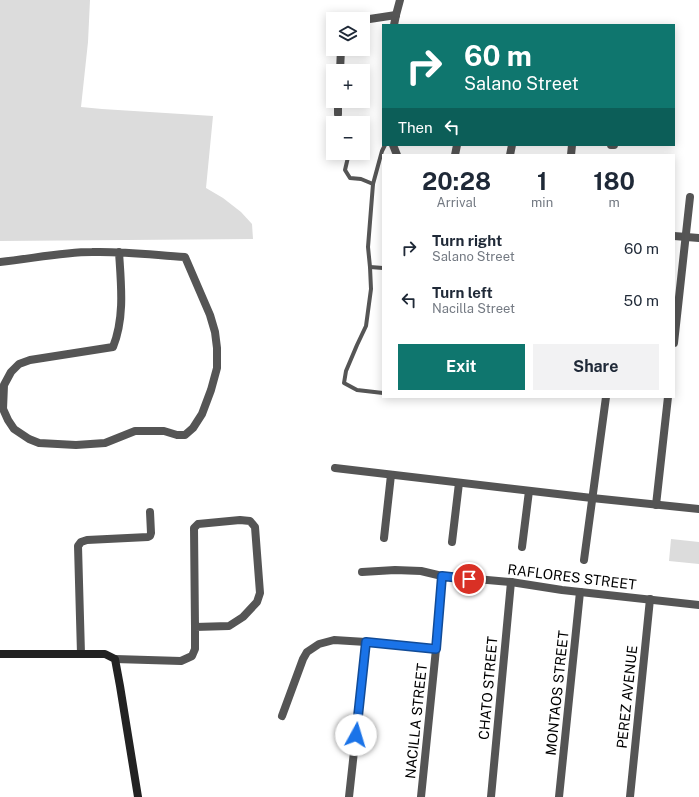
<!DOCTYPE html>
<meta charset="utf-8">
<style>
:root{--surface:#fff;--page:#f2f2f3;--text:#1f2937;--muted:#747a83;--accent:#0f766e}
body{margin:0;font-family:"Public Sans",sans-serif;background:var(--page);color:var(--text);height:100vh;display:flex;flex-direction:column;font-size:15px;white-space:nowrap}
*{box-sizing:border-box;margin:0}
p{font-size:13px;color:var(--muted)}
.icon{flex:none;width:22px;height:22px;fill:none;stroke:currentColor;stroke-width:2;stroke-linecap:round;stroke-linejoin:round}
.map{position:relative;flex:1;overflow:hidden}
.drawer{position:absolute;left:382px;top:154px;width:293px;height:244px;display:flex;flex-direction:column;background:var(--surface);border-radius:0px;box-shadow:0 2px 10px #0003}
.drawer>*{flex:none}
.top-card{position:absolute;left:382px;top:24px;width:293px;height:122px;border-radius:0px;box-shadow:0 2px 10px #0003;background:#0f766e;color:#fff;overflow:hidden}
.controls{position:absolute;left:326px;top:12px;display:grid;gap:8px}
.controls a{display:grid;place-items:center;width:44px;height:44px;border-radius:0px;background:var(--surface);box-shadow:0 2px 10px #0003;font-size:20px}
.pin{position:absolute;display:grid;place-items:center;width:34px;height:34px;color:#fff;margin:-17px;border:2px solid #fff;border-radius:50%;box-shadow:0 1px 4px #0007}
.me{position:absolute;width:44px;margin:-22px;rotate:6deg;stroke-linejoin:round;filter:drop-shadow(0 0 3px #0008)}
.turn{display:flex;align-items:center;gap:14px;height:84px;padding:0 16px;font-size:18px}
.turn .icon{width:52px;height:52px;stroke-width:2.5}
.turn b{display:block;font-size:28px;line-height:34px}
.then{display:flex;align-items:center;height:38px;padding:0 16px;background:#0003;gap:8px;font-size:15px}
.eta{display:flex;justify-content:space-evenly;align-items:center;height:68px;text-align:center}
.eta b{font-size:24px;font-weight:700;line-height:28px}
.cta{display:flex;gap:8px;margin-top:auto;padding:8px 16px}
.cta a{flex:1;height:46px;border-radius:0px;background:var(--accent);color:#fff;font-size:16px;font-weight:700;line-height:46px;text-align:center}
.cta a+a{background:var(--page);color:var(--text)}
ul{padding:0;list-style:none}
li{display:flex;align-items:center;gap:12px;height:52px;padding:0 16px}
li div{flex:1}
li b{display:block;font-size:15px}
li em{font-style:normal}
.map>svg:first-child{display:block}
.green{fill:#dcdcdc}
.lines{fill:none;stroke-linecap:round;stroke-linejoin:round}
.lane{stroke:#555;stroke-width:4}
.street{stroke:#555;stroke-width:8}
.secondary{stroke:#222;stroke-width:8}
.route-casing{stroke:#114b97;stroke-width:10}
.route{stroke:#1a73e8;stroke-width:7}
.labels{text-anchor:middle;stroke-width:3;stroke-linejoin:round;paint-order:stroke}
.street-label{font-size:14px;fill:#000;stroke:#fff}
</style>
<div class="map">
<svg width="699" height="797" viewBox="0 0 699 797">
<rect width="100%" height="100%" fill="#fff"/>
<g class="green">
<path d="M 0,0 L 90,0 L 88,42 L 81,107 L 102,109 L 213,116 L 206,188 L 223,198 L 241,212 L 252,224 L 253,239 L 0,241 Z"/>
<path d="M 671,539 L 699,542 L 699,564 L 669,561 Z"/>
</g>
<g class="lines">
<g class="lane">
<path d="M 349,153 L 345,170 L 350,178 L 361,179 L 373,184"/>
<path d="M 370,267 L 383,268"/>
<path d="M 383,393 L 357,390 L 344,383 L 346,371 L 357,345 L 366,326 L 371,289 L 370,267 L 368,247 L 373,184 L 382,151 L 385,145"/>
</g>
<g class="street">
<path d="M 363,20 L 396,15"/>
<path d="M 394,25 L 396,15 L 400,0"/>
<path d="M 340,71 L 341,49"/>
<path d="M 338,114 L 338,101"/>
<path d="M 393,145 L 397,155"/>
<path d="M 611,145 L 614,145"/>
<path d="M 455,155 L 457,145"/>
<path d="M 510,155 L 512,145"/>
<path d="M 571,155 L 572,145"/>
<path d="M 674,236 L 699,238"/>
<path d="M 0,262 C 31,259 61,252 92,252 C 123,251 154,255 185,257 L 210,315 L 215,332 L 217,348 L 217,368 L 211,390 L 202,414 L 193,428 L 185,435 L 177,435 L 164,431 L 135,431 L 105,443 L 76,445 L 39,443 L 29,439 L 14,429 L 8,420 L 3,409 L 4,385 L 11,372 L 19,364 L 30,360 L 113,347 C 125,317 121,284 119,252"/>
<path d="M 674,343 L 690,197"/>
<path d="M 335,468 L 592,498 L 699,509"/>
<path d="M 656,505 L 668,397"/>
<path d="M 384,538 L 391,475"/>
<path d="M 452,542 L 459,483"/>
<path d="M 522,547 L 529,491"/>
<path d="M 584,560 L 606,397"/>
<path d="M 362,572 L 395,570 L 421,571 L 442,576 L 511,582 L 562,590 L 699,605"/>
<path d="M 81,654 L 78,546 L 81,542 L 87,540 L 148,537 L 150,536 L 151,533 L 150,512"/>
<path d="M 115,659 L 181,661 L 192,656 L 195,649 L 195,627 L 194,528 L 198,524 L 240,520 L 250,521 L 255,527 L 260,593 L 257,602 L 243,617 L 229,626 L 195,627"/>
<path d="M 282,716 L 303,659 L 307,652 L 319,644 L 334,640 L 366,642 L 436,649"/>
<path d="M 349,797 L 366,642"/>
<path d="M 421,797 L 436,649 L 442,576"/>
<path d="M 491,797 L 511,582"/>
<path d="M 559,797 L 580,592"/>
<path d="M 630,797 L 650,599"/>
</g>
<path class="secondary" d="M 0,654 L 105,654 L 115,659 L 120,686 L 138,797"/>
</g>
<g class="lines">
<defs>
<path id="route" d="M 356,735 L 366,642 L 436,649 L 442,576 L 469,579"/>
</defs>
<use href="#route" class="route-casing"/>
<use href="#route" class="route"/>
</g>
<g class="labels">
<g class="street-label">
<text transform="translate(572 577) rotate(7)" y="5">RAFLORES STREET</text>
<text transform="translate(488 688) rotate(-85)" y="5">CHATO STREET</text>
<text transform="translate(557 693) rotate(-84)" y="5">MONTAOS STREET</text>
<text transform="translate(627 697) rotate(-84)" y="5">PEREZ AVENUE</text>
<text transform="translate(416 721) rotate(-84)" y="5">NACILLA STREET</text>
</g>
</g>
</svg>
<div class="controls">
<a><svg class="icon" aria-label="layers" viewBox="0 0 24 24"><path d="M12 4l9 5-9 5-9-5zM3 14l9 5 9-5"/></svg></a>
<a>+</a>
<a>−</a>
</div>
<div class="pin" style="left:469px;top:579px;background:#d93025"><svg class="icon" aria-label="arrive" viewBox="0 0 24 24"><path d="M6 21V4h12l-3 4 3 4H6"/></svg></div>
<svg class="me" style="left:356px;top:735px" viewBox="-20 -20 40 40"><circle r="19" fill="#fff"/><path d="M0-13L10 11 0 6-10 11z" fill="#1a73e8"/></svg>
<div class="top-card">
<div class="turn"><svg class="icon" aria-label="right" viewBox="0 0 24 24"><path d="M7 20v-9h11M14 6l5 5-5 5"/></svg><div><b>60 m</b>Salano Street</div></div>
<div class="then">Then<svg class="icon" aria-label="left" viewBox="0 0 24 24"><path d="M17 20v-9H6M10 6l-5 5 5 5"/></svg></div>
</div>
<section class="drawer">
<div class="eta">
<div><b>20:28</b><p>Arrival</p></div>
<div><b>1</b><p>min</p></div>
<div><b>180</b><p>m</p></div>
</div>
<ul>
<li><svg class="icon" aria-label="right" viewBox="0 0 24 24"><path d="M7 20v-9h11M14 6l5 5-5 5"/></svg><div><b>Turn right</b><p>Salano Street</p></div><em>60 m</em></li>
<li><svg class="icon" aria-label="left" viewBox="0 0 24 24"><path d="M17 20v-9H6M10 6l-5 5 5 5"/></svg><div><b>Turn left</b><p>Nacilla Street</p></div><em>50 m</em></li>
</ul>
<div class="cta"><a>Exit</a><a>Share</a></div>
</section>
</div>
